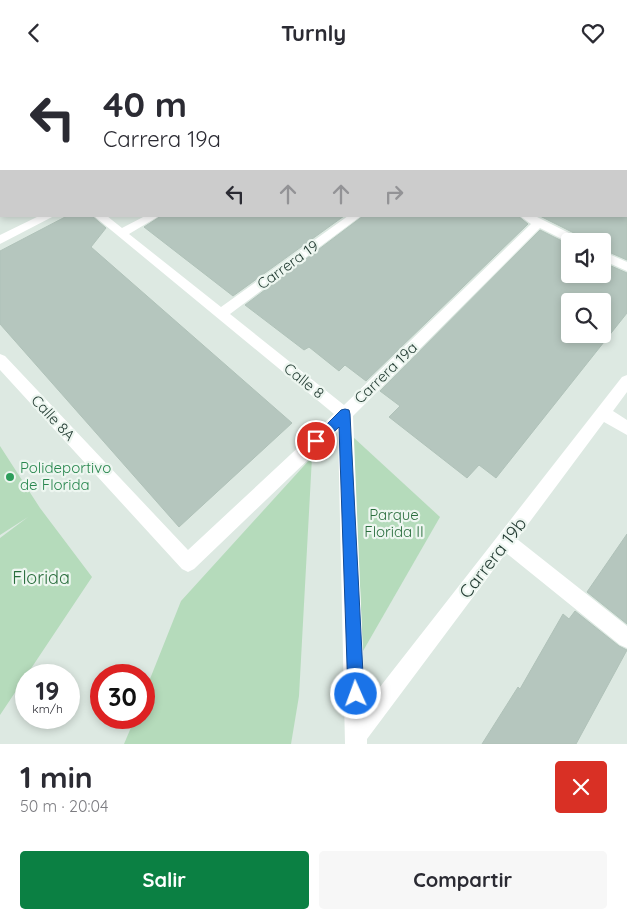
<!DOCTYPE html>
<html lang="es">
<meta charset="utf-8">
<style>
:root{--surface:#fff;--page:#f7f7f7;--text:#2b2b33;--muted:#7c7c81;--accent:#0b8043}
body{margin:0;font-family:Quicksand,sans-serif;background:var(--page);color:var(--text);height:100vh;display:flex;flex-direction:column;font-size:19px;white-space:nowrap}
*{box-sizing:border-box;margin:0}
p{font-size:16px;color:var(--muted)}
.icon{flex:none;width:28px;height:28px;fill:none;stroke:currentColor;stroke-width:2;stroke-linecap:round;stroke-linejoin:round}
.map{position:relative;height:679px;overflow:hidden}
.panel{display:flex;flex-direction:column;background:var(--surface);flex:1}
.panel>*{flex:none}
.hud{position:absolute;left:0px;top:0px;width:628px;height:152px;box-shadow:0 2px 8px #0003;background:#fff;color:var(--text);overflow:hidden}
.buttons{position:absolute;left:561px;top:168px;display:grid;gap:10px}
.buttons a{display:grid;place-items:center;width:50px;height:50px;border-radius:5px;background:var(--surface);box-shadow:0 2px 8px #0003;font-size:25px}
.speed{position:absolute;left:15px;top:599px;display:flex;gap:10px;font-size:25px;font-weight:700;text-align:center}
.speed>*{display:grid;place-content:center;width:65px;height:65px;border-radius:50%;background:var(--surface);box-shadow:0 2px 8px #0003;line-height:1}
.speed small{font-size:12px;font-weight:400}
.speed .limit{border:8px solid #d22;background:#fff;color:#111}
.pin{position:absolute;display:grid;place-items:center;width:42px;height:42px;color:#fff;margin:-21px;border:2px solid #fff;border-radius:50%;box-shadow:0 1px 5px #0007}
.me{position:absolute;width:55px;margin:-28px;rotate:358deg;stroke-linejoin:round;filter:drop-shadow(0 0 4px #0008)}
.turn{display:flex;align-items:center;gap:18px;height:105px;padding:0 20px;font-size:22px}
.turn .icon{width:65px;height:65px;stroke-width:2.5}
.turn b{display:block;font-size:35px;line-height:42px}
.lanes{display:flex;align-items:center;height:48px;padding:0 20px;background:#0003;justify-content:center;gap:25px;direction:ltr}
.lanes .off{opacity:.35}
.round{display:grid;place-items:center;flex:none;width:52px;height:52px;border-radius:5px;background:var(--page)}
.head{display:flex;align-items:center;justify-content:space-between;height:85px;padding:0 20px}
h1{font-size:30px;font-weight:800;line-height:38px}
.button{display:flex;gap:10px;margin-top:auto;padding:10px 20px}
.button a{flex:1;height:58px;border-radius:5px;background:var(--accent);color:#fff;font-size:20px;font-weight:800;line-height:58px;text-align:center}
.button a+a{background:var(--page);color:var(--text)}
header{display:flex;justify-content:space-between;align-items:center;height:65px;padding:0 20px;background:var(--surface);font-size:22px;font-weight:800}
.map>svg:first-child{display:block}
.green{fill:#b5dbbb}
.building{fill:#b5c6be;stroke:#b0c2b9;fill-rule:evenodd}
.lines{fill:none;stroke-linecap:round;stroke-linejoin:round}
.street{fill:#fff;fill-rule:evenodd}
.route{fill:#1a73e8;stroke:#114b97}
.leisure-dot{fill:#2e9e5b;stroke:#edf6f0;stroke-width:2}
.labels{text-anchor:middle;stroke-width:4.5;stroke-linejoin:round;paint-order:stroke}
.street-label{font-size:15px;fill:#1f382f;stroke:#edf6f0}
.leisure-label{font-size:15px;fill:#27864d;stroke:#edf6f0;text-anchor:start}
.park-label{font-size:15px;fill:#2a6e3d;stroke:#edf6f0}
.near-street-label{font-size:18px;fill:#1f382f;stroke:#edf6f0}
.near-park-label{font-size:18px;fill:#2a6e3d;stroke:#edf6f0}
</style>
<header><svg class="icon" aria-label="back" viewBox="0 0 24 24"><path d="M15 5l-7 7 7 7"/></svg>Turnly<svg class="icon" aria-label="heart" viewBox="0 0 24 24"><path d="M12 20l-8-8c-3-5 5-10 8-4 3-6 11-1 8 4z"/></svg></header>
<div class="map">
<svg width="627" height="679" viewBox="0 0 627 679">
<rect width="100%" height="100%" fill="#dde9e2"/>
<g class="green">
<path d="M 353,372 L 440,452 L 363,586 Z"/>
<path d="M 0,381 L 40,443 L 92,512 L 0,650 L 0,473 L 28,452 L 0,470 Z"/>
<path d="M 312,392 L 299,631 L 291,679 L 124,679 L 135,653 L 144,652 L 144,629 L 181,536 Z"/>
</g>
<g class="building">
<path d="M 67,151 L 92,151 L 106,163 L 91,182 L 292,358 L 179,462 L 0,259 L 0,186 Z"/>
<path d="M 161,151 L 344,151 L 233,231 L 144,162 Z"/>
<path d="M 363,151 L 518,151 L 528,159 L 366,316 L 345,300 L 339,306 L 309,282 L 304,285 L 245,240 Z"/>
<path d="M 540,151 L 627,151 L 627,195 L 602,184 L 602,176 L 583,176 L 580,171 Z"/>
<path d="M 540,165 L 570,180 L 570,209 L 602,209 L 602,197 L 627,208 L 627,248 L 496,413 L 479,400 L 467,413 L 389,352 L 400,341 L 380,326 ZM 570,236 L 602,236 L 602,269 L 570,269 Z"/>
<path d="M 627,469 L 627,559 L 587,527 Z"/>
<path d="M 575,546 L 619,581 L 627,585 L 576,679 L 482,679 L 518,622 L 520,624 L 563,549 L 569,554 Z"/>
</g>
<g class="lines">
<g class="street">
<path d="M 218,0 L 227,0 L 228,1 L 219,1 Z"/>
<path d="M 475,0 L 485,0 L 486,1 L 476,1 Z"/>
<rect x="626" y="54" width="1" height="6"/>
<rect x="0" y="69" width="1" height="7"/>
<path d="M 39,151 L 54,151 L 0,179 L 0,170 Z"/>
<path d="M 94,151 L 107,151 L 122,163 L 145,151 L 159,151 L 129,169 L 221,242 L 348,151 L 361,151 L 230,249 L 344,340 L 531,159 L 520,151 L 535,151 L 579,173 L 581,176 L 570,176 L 570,178 L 540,163 L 353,351 L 365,641 L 622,312 L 627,310 L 627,327 L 613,346 L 627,355 L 627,370 L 604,357 L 517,474 L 627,561 L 627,583 L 620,580 L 506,488 L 367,674 L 367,679 L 345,679 L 338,366 L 194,504 L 188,507 L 182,504 L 0,305 L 0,289 L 5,291 L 188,485 L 334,349 Z"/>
<path d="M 602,186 L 627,197 L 627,206 L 602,195 Z"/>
</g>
</g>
<path class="route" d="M 345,344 L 349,345 L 350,349 L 364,629 L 361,634 L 356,637 L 350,634 L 348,629 L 339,362 L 320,380 L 316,381 L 312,380 L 310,376 L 341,345 Z"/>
<circle class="leisure-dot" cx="10" cy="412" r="5"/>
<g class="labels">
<g class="street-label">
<text transform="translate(288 200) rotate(-36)" y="5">Carrera 19</text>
<text transform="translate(386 308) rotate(-44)" y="5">Carrera 19a</text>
<text transform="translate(304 316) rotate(39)" y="5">Calle 8</text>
<text transform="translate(53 353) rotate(47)" y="5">Calle 8A</text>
</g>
<g class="leisure-label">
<text x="20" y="408">Polideportivo<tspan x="20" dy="17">de Florida</tspan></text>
</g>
<g class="park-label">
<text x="394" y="455">Parque<tspan x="394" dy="17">Florida II</tspan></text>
</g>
<g class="near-street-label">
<text transform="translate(493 493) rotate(-52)" y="6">Carrera 19b</text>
</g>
<g class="near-park-label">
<text x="41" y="519">Florida</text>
</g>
</g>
</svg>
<div class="buttons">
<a><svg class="icon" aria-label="sound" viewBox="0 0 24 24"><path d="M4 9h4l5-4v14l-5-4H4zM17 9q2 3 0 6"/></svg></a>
<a><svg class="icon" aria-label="search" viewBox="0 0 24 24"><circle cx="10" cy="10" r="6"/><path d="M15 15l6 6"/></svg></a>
</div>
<div class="speed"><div>19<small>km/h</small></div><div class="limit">30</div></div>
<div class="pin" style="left:316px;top:376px;background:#d93025"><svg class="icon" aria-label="arrive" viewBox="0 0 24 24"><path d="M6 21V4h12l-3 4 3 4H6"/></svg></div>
<svg class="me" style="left:356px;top:629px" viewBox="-20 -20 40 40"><circle r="17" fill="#1a73e8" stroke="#fff" stroke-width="3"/><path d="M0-11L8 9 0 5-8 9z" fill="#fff"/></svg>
<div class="hud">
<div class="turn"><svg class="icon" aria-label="left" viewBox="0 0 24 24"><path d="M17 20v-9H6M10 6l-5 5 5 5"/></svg><div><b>40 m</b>Carrera 19a</div></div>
<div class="lanes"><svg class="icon" aria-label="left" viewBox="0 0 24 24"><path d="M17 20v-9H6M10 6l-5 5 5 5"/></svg><svg class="icon off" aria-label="ahead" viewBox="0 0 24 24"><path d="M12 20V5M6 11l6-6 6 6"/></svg><svg class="icon off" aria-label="ahead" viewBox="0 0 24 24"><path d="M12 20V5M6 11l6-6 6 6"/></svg><svg class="icon off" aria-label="right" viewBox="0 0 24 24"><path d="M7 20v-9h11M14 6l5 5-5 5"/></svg></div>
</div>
</div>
<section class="panel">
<div class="head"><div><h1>1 min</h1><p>50 m · 20:04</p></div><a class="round" style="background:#d93025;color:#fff"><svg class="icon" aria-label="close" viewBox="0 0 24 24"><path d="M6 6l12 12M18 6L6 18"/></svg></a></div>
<div class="button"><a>Salir</a><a>Compartir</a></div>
</section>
